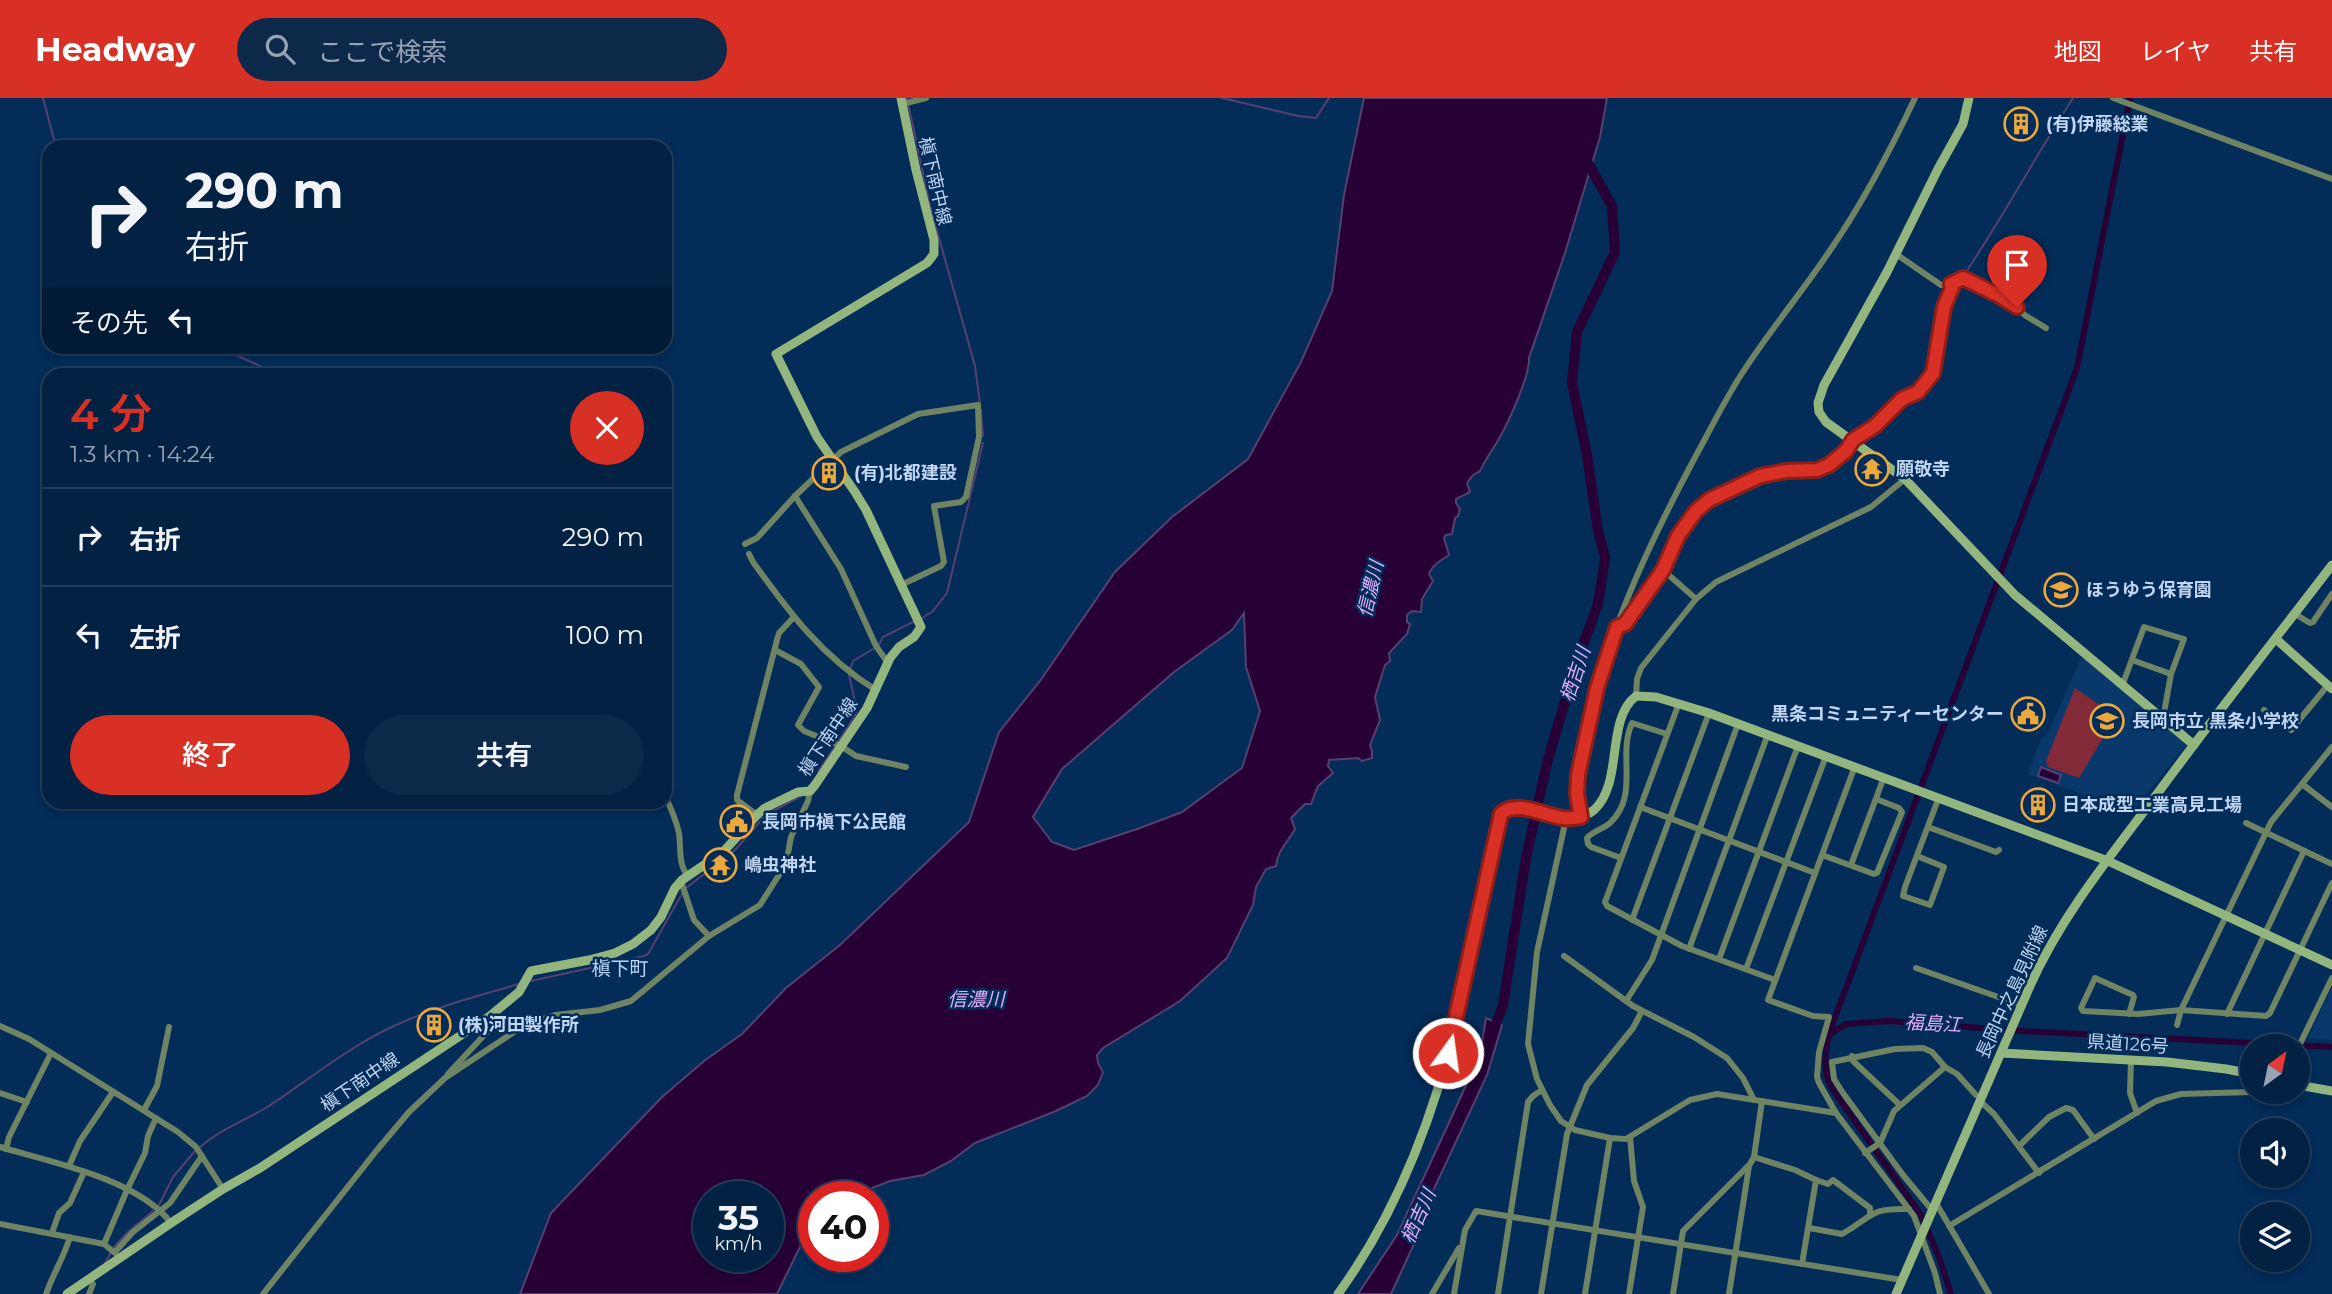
<!DOCTYPE html>
<html lang="ja">
<meta charset="utf-8">
<style>
:root{--surface:#022143;--page:#0c294a;--text:#f1f3f6;--muted:#96a3b2;--line:#233e5c;--accent:#d93025}
body{margin:0;font-family:Montserrat,"Noto Sans JP",sans-serif;background:var(--page);color:var(--text);height:100vh;display:flex;flex-direction:column;font-size:26px;white-space:nowrap}
*{box-sizing:border-box;margin:0}
p{font-size:23px;color:var(--muted)}
.icon{flex:none;width:38px;height:38px;fill:none;stroke:currentColor;stroke-width:2;stroke-linecap:round;stroke-linejoin:round}
.map{position:relative;flex:1;overflow:hidden}
.details{position:absolute;left:42px;top:270px;width:630px;height:441px;display:flex;flex-direction:column;background:var(--surface);border-radius:21px;box-shadow:0 4px 10px #0003,0 0 0 2px var(--line)}
.details>*{flex:none}
.guide{position:absolute;left:42px;top:42px;width:630px;height:214px;border-radius:21px;box-shadow:0 4px 10px #0003,0 0 0 2px var(--line);background:#022143;color:var(--text);overflow:hidden}
.needle{width:46px;rotate:33deg}
.controls{position:absolute;left:2240px;top:936px;display:grid;gap:14px}
.controls a{display:grid;place-items:center;width:70px;height:70px;border-radius:50%;background:var(--surface);box-shadow:0 4px 10px #0003,0 0 0 2px var(--line);font-size:35px}
.speed{position:absolute;left:693px;top:1083px;display:flex;gap:14px;font-size:35px;font-weight:700;text-align:center}
.speed>*{display:grid;place-content:center;width:91px;height:91px;border-radius:50%;background:var(--surface);box-shadow:0 4px 10px #0003,0 0 0 2px var(--line);line-height:1}
.speed small{font-size:18px;font-weight:400}
.speed .limit{border:10px solid #d22;background:#fff;color:#111}
.pin{position:absolute;display:grid;place-items:center;width:60px;height:60px;color:#fff;margin:-72px -30px;border-radius:50% 50% 50% 0;rotate:-45deg;box-shadow:0 0 7px #0007}
.pin .icon{rotate:45deg}
.me{position:absolute;width:77px;margin:-38px;rotate:14deg;stroke-linejoin:round;filter:drop-shadow(0 0 5px #0008)}
.turn{display:flex;align-items:center;gap:24px;height:147px;padding:0 28px;font-size:32px}
.turn .icon{width:91px;height:91px;stroke-width:2.5}
.turn b{display:block;font-size:49px;line-height:60px}
.then{display:flex;align-items:center;height:66px;padding:0 28px;background:#0003;gap:14px;font-size:26px}
.round{display:grid;place-items:center;flex:none;width:74px;height:74px;border-radius:37px;background:var(--page)}
.head{display:flex;align-items:center;justify-content:space-between;height:119px;padding:0 28px}
h1{font-size:42px;font-weight:600;line-height:52px;color:var(--accent)}
.action{display:flex;gap:14px;margin-top:auto;padding:14px 28px}
.action a{flex:1;height:80px;border-radius:42px;background:var(--accent);color:#fff;font-size:28px;font-weight:600;line-height:80px;text-align:center}
.action a+a{background:var(--page);color:var(--text)}
ul{padding:0;list-style:none}
li{display:flex;align-items:center;gap:21px;height:98px;padding:0 28px;border-top:2px solid var(--line)}
li div{flex:1}
li b{display:block;font-size:26px}
li em{font-style:normal}
header{display:flex;align-items:center;gap:42px;box-sizing:border-box;height:98px;padding:0 35px;background:var(--accent);color:#fff}
header strong{font-size:33px}
nav{display:flex;gap:38px;margin-inline-start:auto;font-size:24px}
.search{width:490px;height:63px;background:var(--page);display:flex;align-items:center;gap:18px;box-sizing:border-box;padding:0 24px;border-radius:38px;color:var(--muted);font-size:26px}
.map>svg:first-child{display:block}
.built{fill:#09396a}
.pitch{fill:#832a39}
.water{fill:#270136;stroke:#55416f;stroke-width:2;fill-rule:evenodd}
.lines{fill:none;stroke-linecap:round;stroke-linejoin:round}
.stream{stroke:#55416f;stroke-width:2}
.canal{stroke:#270136;stroke-width:6}
.river{stroke:#270136;stroke-width:10}
.street{stroke:#6f8463;stroke-width:6}
.secondary{stroke:#93b67f;stroke-width:9}
.route-casing{stroke:#8d1f18;stroke-width:18}
.route{stroke:#d93025;stroke-width:12}
.labels{text-anchor:middle;stroke-width:5;stroke-linejoin:round;paint-order:stroke}
.poi-label{font-size:18px;font-weight:bold;fill:#c0d6f3;stroke:#032c59;text-anchor:start}
.street-label{font-size:18px;fill:#c0d6f3;stroke:#032c59}
.water-label{font-size:19px;font-style:italic;fill:#e3adfd;stroke:#032c59}
.neighbourhood-label{font-size:19px;fill:#bbd6f7;stroke:#032c59}
</style>
<header>
<strong>Headway</strong>
<div class="search"><svg class="icon" aria-label="search" viewBox="0 0 24 24"><circle cx="10" cy="10" r="6"/><path d="M15 15l6 6"/></svg>ここで検索</div>
<nav><a>地図</a><a>レイヤ</a><a>共有</a></nav>
</header>
<div class="map">
<svg width="2332" height="1196" viewBox="0 0 2332 1196">
<rect width="100%" height="100%" fill="#032c59"/>
<g class="built">
<path d="M 2084,559 L 2186,643 L 2186,647 L 2131,715 L 2028,676 L 2042,638 L 2046,640 L 2080,562 Z"/>
<path d="M 2332,889 L 2332,942 L 2308,940 Z"/>
</g>
<path class="pitch" d="M 2075,590 L 2116,618 L 2079,680 L 2048,669 L 2046,663 Z"/>
<g class="water">
<path d="M 1364,0 L 1607,0 L 1600,39 L 1565,155 L 1529,260 C 1530,278 1507,328 1497,344 C 1491,354 1485,362 1480,373 L 1473,377 L 1467,385 L 1470,394 L 1456,401 L 1456,405 L 1460,411 L 1458,418 L 1455,420 L 1452,436 L 1446,437 L 1444,440 L 1449,457 C 1440,463 1433,466 1429,476 L 1433,483 L 1422,501 L 1421,514 L 1412,513 L 1407,517 L 1407,524 L 1410,526 L 1407,536 L 1389,555 L 1390,563 L 1385,567 L 1375,599 L 1380,622 L 1370,647 L 1372,653 L 1372,660 L 1362,663 L 1358,660 L 1329,662 L 1328,668 L 1333,675 L 1318,688 L 1311,706 L 1305,706 L 1291,720 L 1295,731 C 1287,746 1278,751 1276,768 L 1266,771 L 1256,789 L 1253,807 L 1227,860 L 1180,903 L 1103,950 L 1097,957 L 1098,965 L 1103,974 L 1098,987 L 1087,998 L 1056,1013 L 975,1045 L 951,1063 L 924,1077 L 890,1083 L 850,1099 L 814,1099 L 814,1120 L 777,1196 L 520,1196 L 551,1115 L 661,1000 L 704,963 L 742,936 L 786,890 L 840,847 L 969,724 L 999,634 L 1040,583 L 1115,474 L 1172,419 L 1248,361 L 1301,264 L 1332,193 L 1344,97 ZM 1244,515 L 1246,569 L 1260,613 L 1242,670 L 1182,714 L 1140,730 L 1074,752 L 1052,744 L 1033,719 L 1062,671 L 1174,574 L 1232,532 ZM 709,1099 L 768,1099 L 768,1158 L 709,1158 Z"/>
<path d="M 2041,669 L 2061,677 L 2058,685 L 2038,678 Z"/>
<path d="M 1486,920 L 1502,927 L 1487,977 L 1426,1108 L 1414,1146 L 1391,1196 L 1358,1196 L 1397,1137 L 1453,1016 L 1480,956 Z"/>
</g>
<g class="lines">
<g class="stream">
<path d="M 43,0 L 56,49"/>
<path d="M 907,0 L 930,108 L 975,268 L 980,306"/>
<path d="M 1222,0 L 1298,18 L 1316,20 L 1329,0"/>
<path d="M 1968,171 C 2005,115 2037,56 2073,0"/>
<path d="M 216,248 L 278,276"/>
<path d="M 981,312 L 983,338"/>
<path d="M 921,521 L 933,513 L 947,495 L 983,345"/>
<path d="M 878,548 L 883,539 L 915,523"/>
<path d="M 850,571 L 853,563 L 873,551"/>
<path d="M 818,674 L 853,621 L 857,612 L 849,577"/>
<path d="M 686,790 L 734,753 L 766,717 L 801,698"/>
<path d="M 531,883 L 644,858 L 648,856 L 683,794"/>
<path d="M 199,1050 C 219,1032 246,1022 269,1008 C 310,981 351,947 396,927 C 435,909 478,898 519,886"/>
<path d="M 158,1109 L 173,1079 L 195,1053"/>
<path d="M 114,1149 L 127,1135 L 153,1113"/>
<path d="M 105,1165 L 111,1154"/>
</g>
<g class="canal">
<path d="M 1832,935 L 1846,926 L 1889,923 L 2020,933 L 2332,949"/>
<path d="M 1951,1196 L 1939,1159 L 1921,1117 L 1831,989 C 1815,957 1837,916 1848,885 L 2077,270 L 2130,0"/>
</g>
<path class="river" d="M 1492,936 L 1503,907 L 1526,760 L 1548,661 L 1577,563 L 1598,506 L 1602,481 L 1605,459 L 1598,433 L 1587,357 L 1572,285 L 1577,234 L 1615,154 L 1612,108 L 1584,58"/>
<g class="street">
<path d="M 2113,0 L 2332,81"/>
<path d="M 902,6 L 926,0"/>
<path d="M 1896,156 L 1941,187 L 1951,186 L 1963,180 L 2008,203 L 2026,218 L 2046,230"/>
<path d="M 795,398 L 841,471 L 876,548 L 888,565"/>
<path d="M 745,446 L 757,440 L 795,398 L 841,354 L 918,316 L 978,307 L 979,339 L 966,399 L 961,404 L 934,408 L 944,464 L 941,468 L 901,487"/>
<path d="M 749,456 L 753,464 C 789,514 822,559 876,592"/>
<path d="M 1663,472 L 1696,501"/>
<path d="M 2295,516 L 2310,525 L 2313,524 L 2332,496"/>
<path d="M 1617,529 L 1625,526 L 1663,472 L 1678,438 L 1696,413 L 1709,403 L 1760,378 L 1785,373 L 1817,372 L 1829,367 L 1846,353 L 1853,342 L 1875,328 L 1902,301 L 1918,294 L 1924,288 L 1933,275 L 1944,209 L 1952,190 L 1951,186"/>
<path d="M 775,552 L 801,566 L 819,589 L 798,627 L 804,633 L 841,648 L 856,658 L 906,669"/>
<path d="M 2132,562 L 2171,576"/>
<path d="M 2122,588 L 2144,529 L 2184,541 L 2171,576 L 2164,615 L 2161,619"/>
<path d="M 1636,598 L 1637,581 L 1641,570 L 1696,501 L 1716,484 L 1871,409 L 1905,381"/>
<path d="M 1679,605 L 1605,804 L 1607,808 L 1682,848 L 1775,882"/>
<path d="M 2264,612 L 2291,632 L 2328,587"/>
<path d="M 1855,668 L 1768,902 L 1813,918 L 1829,919 L 1819,954 L 1817,979 L 1819,985 L 1836,1015 L 1914,1118 L 1935,1175 L 1940,1196"/>
<path d="M 2302,686 L 2332,709"/>
<path d="M 665,698 C 671,710 676,722 679,735 C 681,749 678,767 688,778"/>
<path d="M 1640,709 L 1815,775"/>
<path d="M 757,717 L 737,702 L 737,697 L 777,542 L 779,535 L 793,520"/>
<path d="M 1581,719 C 1573,676 1584,651 1593,610 C 1610,527 1653,439 1692,365 C 1708,336 1723,305 1741,277 C 1769,233 1804,192 1833,148 C 1865,101 1891,51 1915,0"/>
<path d="M 1566,721 L 1537,854 L 1528,946 L 1537,981 L 1550,1007 L 1561,1023 L 1575,1032 L 1610,1040 L 1626,1041 L 1690,1002 L 1717,996 L 1836,1015"/>
<path d="M 2246,725 L 2332,766"/>
<path d="M 1928,729 L 1996,754 L 1999,752"/>
<path d="M 1822,757 L 1874,776 L 1877,775 L 1902,714 L 1899,710 L 1876,701"/>
<path d="M 1917,758 L 1944,769 L 1930,807 L 1903,798 L 1905,789 L 1939,699"/>
<path d="M 1621,760 L 1591,749 L 1588,746 L 1587,740 C 1593,733 1603,731 1610,725 C 1640,697 1617,658 1632,625 L 1667,636"/>
<path d="M 1851,767 L 1884,679"/>
<path d="M 681,783 L 694,822 L 709,838"/>
<path d="M 1632,822 L 1709,615"/>
<path d="M 1689,851 L 1768,636"/>
<path d="M 1564,858 L 1633,908 L 1694,939 L 1727,960 L 1743,980 L 1754,1002"/>
<path d="M 1719,861 L 1798,648"/>
<path d="M 1916,870 L 2021,907"/>
<path d="M 1746,871 L 1826,658"/>
<path d="M 1626,903 L 1652,862 L 1738,626"/>
<path d="M 2129,916 L 2134,899 L 2133,897 L 2095,880 L 2081,910 L 2083,913 L 2138,916 L 2181,912 L 2266,918 L 2270,915 L 2332,785"/>
<path d="M 2227,916 L 2304,753"/>
<path d="M 2177,927 L 2181,912 L 2271,724 L 2332,649"/>
<path d="M 0,928 L 29,941 L 178,1034 L 196,1049 L 223,1091"/>
<path d="M 2298,950 L 2332,880"/>
<path d="M 1852,958 L 1853,963 L 1900,1007"/>
<path d="M 2131,962 L 2130,995 L 2137,1015"/>
<path d="M 448,976 L 488,933 L 490,930 L 490,918"/>
<path d="M 0,995 L 27,1004"/>
<path d="M 1981,1004 L 1994,1016 L 2039,1075"/>
<path d="M 144,1012 L 157,988 L 169,929"/>
<path d="M 2019,1048 L 2049,1019 L 2066,1010 L 2073,1012 L 2094,1041"/>
<path d="M 0,1049 C 51,1064 138,1081 171,1125"/>
<path d="M 6,1051 L 9,1039 L 51,955"/>
<path d="M 1865,1055 L 1880,1045 L 1894,1013 L 1945,969"/>
<path d="M 1754,1059 L 1795,1072 L 1816,1082 L 1802,1166"/>
<path d="M 69,1068 L 80,1043 L 113,994"/>
<path d="M 1816,1082 L 1828,1086 L 1833,1082 L 1870,1110 L 1870,1115"/>
<path d="M 1936,1105 L 1989,1196"/>
<path d="M 1932,1112 L 1903,1077 L 1843,995 L 1834,981 L 1832,964 L 1895,951 L 1923,950 L 1932,954 L 1945,969 L 1957,976 L 1976,997 L 1981,1000"/>
<path d="M 0,1126 L 104,1146 L 115,1155"/>
<path d="M 1949,1128 L 2156,1003 L 2181,996 L 2252,994"/>
<path d="M 1809,1130 L 1842,1136 C 1874,1118 1868,1110 1909,1111"/>
<path d="M 52,1135 L 59,1115 L 70,1105 L 84,1074"/>
<path d="M 104,1146 L 127,1092 L 145,1055 L 148,1038 L 156,1020"/>
<path d="M 115,1154 L 133,1134 L 170,1105 L 202,1058"/>
<path d="M 46,1196 C 53,1176 64,1159 70,1139"/>
<path d="M 89,1196 L 93,1186 L 89,1181"/>
<path d="M 263,1196 L 377,1052 L 409,1014 L 445,980 L 520,930 L 535,923 L 556,917 L 600,912 L 631,903 L 709,838 L 760,807 L 786,766 L 791,739 L 808,703 L 810,693"/>
<path d="M 1432,1196 L 1459,1150"/>
<path d="M 1454,1196 L 1465,1132 L 1476,1113 L 1902,1182"/>
<path d="M 1498,1196 L 1528,1004 L 1533,998 L 1542,992"/>
<path d="M 1541,1196 L 1567,1036 L 1587,987 L 1633,930 L 1642,913"/>
<path d="M 1585,1196 L 1610,1040"/>
<path d="M 1629,1196 L 1643,1109 L 1634,1083 L 1630,1039"/>
<path d="M 1673,1196 L 1683,1133 L 1750,1066 L 1754,1059 L 1762,1003"/>
<path d="M 1729,1196 L 1749,1068"/>
</g>
<g class="secondary">
<path d="M 1969,0 L 1963,26 L 1938,71 L 1887,174 L 1824,287 L 1818,305 L 1819,314 L 1826,324 L 1905,381 L 2015,497 L 2194,647"/>
<path d="M 2276,541 L 2332,591"/>
<path d="M 2001,955 L 2167,964 L 2226,971 L 2252,976"/>
<path d="M 2298,987 L 2332,993"/>
<path d="M 67,1196 L 171,1125 L 223,1091 L 260,1070 L 490,918 L 519,894 L 531,873 L 589,862 L 615,855 L 633,846 L 651,832 L 661,819 L 675,790 L 682,782 L 723,754 L 757,717 L 765,710 L 798,694 L 810,693 L 815,687 L 867,610 L 890,560 L 899,549 L 914,539 L 921,529 L 866,412 L 855,394 L 817,339 L 776,256 L 927,165 L 934,156 L 934,142 L 916,72 L 901,0"/>
<path d="M 1338,1196 C 1402,1108 1441,999 1463,893 C 1471,853 1479,813 1488,773 C 1492,754 1495,734 1501,716 C 1521,696 1566,736 1594,712 C 1624,685 1605,622 1636,598 L 1656,599 L 1709,615 L 2108,763 L 2332,867"/>
<path d="M 1896,1196 L 2030,888 C 2063,814 2115,753 2163,688 C 2218,614 2276,540 2332,467"/>
</g>
</g>
<g class="lines">
<defs>
<path id="route" d="M 1448,955 L 1501,716 C 1515,701 1546,718 1563,720 C 1570,721 1575,720 1581,719 L 1577,696 L 1578,677 L 1597,590 L 1617,529 L 1625,526 L 1663,472 L 1678,438 L 1696,413 L 1709,402 L 1760,378 L 1786,373 L 1817,372 L 1829,367 L 1846,353 L 1853,342 L 1875,328 L 1902,301 L 1918,294 L 1933,275 L 1944,209 L 1952,190 L 1951,186 L 1963,180 L 1998,197 L 2017,209"/>
</defs>
<use href="#route" class="route-casing"/>
<use href="#route" class="route"/>
</g>
<defs>
<symbol id="building-ring" viewBox="-11 -11 22 22"><circle r="9.5" fill="#032c59" stroke="#eda83b" stroke-width="1.5"/><path d="M-4-6H4V6H1V3H-1V6H-4ZM-2.5-4.3h1.7v1.8h-1.7ZM.8-4.3h1.7v1.8H.8ZM-2.5-1h1.7V.8h-1.7ZM.8-1h1.7V.8H.8Z" fill="#eda83b"/></symbol>
<symbol id="temple-ring" viewBox="-11 -11 22 22"><circle r="9.5" fill="#032c59" stroke="#eda83b" stroke-width="1.5"/><path d="M0-6L5-2H3V0L6.5 2.5H4V6H1.5V3h-3V6H-4V2.5H-6.5L-3 0V-2H-5Z" fill="#eda83b"/></symbol>
<symbol id="school-ring" viewBox="-11 -11 22 22"><circle r="9.5" fill="#032c59" stroke="#eda83b" stroke-width="1.5"/><path d="M0-5L7-2L0 1L-7-2ZM-4 1L0 2.5L4 1V4Q0 6-4 4Z" fill="#eda83b"/></symbol>
<symbol id="civic-ring" viewBox="-11 -11 22 22"><circle r="9.5" fill="#032c59" stroke="#eda83b" stroke-width="1.5"/><path d="M-.6-6.5H3V-4.5H.6V-3L4-1V1h2V6H-6V1h2V-1L-.6-3ZM-1.2 2.5V6h2.4V2.5Z" fill="#eda83b"/></symbol>
</defs>
<g fill-rule="evenodd">
<use href="#building-ring" x="2002" y="7" width="38" height="38"/>
<use href="#temple-ring" x="1853" y="352" width="38" height="38"/>
<use href="#building-ring" x="810" y="356" width="38" height="38"/>
<use href="#school-ring" x="2042" y="473" width="38" height="38"/>
<use href="#civic-ring" x="2009" y="597" width="38" height="38"/>
<use href="#school-ring" x="2088" y="604" width="38" height="38"/>
<use href="#building-ring" x="2019" y="688" width="38" height="38"/>
<use href="#civic-ring" x="718" y="705" width="38" height="38"/>
<use href="#temple-ring" x="701" y="748" width="38" height="38"/>
<use href="#building-ring" x="415" y="908" width="38" height="38"/>
</g>
<g class="labels">
<g class="poi-label">
<text x="2046" y="32">(有)伊藤総業</text>
<text x="1896" y="377">願敬寺</text>
<text x="854" y="381">(有)北都建設</text>
<text x="2086" y="498">ほうゆう保育園</text>
<text x="2004" y="622" text-anchor="end">黒条コミュニティーセンター</text>
<text x="2132" y="629">長岡市立 黒条小学校</text>
<text x="2062" y="713">日本成型工業高見工場</text>
<text x="762" y="730">長岡市槇下公民館</text>
<text x="744" y="773">嶋虫神社</text>
<text x="458" y="933">(株)河田製作所</text>
</g>
<g class="street-label">
<text transform="translate(935 83) rotate(77)" y="6">槇下南中線</text>
<text transform="translate(828 639) rotate(-56)" y="6">槇下南中線</text>
<text transform="translate(2012 894) rotate(-65)" y="6">長岡中之島見附線</text>
<text transform="translate(2128 946) rotate(4)" y="6">県道126号</text>
<text transform="translate(360 984) rotate(-34)" y="6">槇下南中線</text>
</g>
<g class="water-label">
<text transform="translate(1370 491) rotate(-77)" y="7">信濃川</text>
<text transform="translate(1575 576) rotate(-72)" y="7">栖吉川</text>
<text x="976" y="908">信濃川</text>
<text transform="translate(1933 925) rotate(3)" y="7">福島江</text>
<text transform="translate(1418 1118) rotate(-66)" y="7">栖吉川</text>
</g>
<g class="neighbourhood-label">
<text x="620" y="877">槇下町</text>
</g>
</g>
</svg>
<div class="controls">
<a><svg class="needle" viewBox="-14 -14 28 28"><path d="M0-13l5 13h-10z" fill="#e53935"/><path d="M0 13l5-13h-10z" fill="#96a3b2"/></svg></a>
<a><svg class="icon" aria-label="sound" viewBox="0 0 24 24"><path d="M4 9h4l5-4v14l-5-4H4zM17 9q2 3 0 6"/></svg></a>
<a><svg class="icon" aria-label="layers" viewBox="0 0 24 24"><path d="M12 4l9 5-9 5-9-5zM3 14l9 5 9-5"/></svg></a>
</div>
<div class="speed"><div>35<small>km/h</small></div><div class="limit">40</div></div>
<div class="pin" style="left:2017px;top:209px;background:#d93025"><svg class="icon" aria-label="arrive" viewBox="0 0 24 24"><path d="M6 21V4h12l-3 4 3 4H6"/></svg></div>
<svg class="me" style="left:1448px;top:955px" viewBox="-20 -20 40 40"><circle r="17" fill="#d93025" stroke="#fff" stroke-width="3"/><path d="M0-11L8 9 0 5-8 9z" fill="#fff"/></svg>
<div class="guide">
<div class="turn"><svg class="icon" aria-label="right" viewBox="0 0 24 24"><path d="M7 20v-9h11M14 6l5 5-5 5"/></svg><div><b>290 m</b>右折</div></div>
<div class="then">その先<svg class="icon" aria-label="left" viewBox="0 0 24 24"><path d="M17 20v-9H6M10 6l-5 5 5 5"/></svg></div>
</div>
<section class="details">
<div class="head"><div><h1>4 分</h1><p>1.3 km · 14:24</p></div><a class="round" style="background:#d93025;color:#fff"><svg class="icon" aria-label="close" viewBox="0 0 24 24"><path d="M6 6l12 12M18 6L6 18"/></svg></a></div>
<ul>
<li><svg class="icon" aria-label="right" viewBox="0 0 24 24"><path d="M7 20v-9h11M14 6l5 5-5 5"/></svg><div><b>右折</b></div><em>290 m</em></li>
<li><svg class="icon" aria-label="left" viewBox="0 0 24 24"><path d="M17 20v-9H6M10 6l-5 5 5 5"/></svg><div><b>左折</b></div><em>100 m</em></li>
</ul>
<div class="action"><a>終了</a><a>共有</a></div>
</section>
</div>
